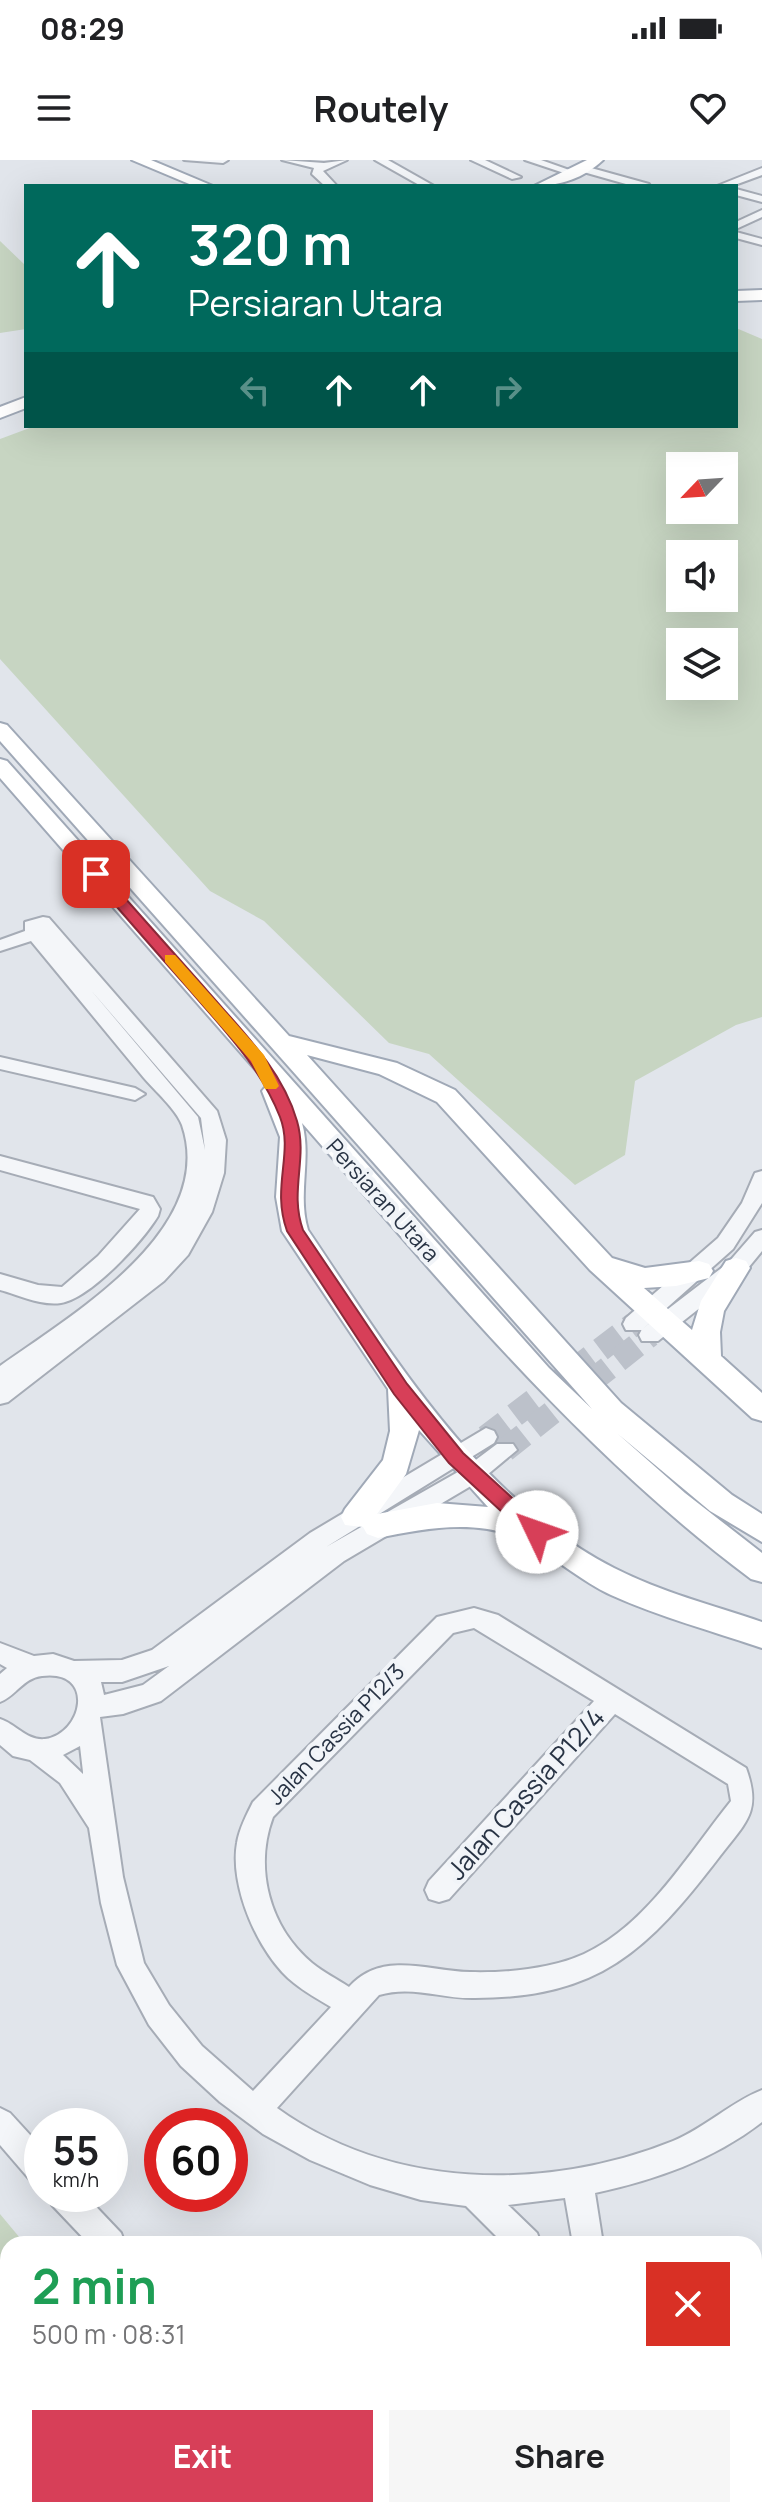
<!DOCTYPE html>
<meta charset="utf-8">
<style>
:root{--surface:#fff;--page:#f6f6f6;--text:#202124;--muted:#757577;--accent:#d73f58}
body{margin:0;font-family:Manrope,sans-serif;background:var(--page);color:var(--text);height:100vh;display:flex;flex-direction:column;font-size:30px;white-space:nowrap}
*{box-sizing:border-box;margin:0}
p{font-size:26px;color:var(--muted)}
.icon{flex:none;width:44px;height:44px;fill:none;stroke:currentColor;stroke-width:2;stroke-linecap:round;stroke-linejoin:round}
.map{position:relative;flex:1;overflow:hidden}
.details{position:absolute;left:0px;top:2076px;width:762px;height:282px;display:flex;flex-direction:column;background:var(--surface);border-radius:24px 24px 0 0;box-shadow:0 8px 32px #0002}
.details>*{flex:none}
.top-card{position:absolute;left:24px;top:24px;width:714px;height:244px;border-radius:0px;box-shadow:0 8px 32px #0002;background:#00695c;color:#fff;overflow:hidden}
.needle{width:52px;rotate:245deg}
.controls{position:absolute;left:666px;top:292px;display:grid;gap:16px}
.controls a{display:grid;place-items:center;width:72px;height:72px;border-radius:0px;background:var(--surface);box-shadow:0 8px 32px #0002;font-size:40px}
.speed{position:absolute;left:24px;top:1948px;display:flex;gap:16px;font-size:40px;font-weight:700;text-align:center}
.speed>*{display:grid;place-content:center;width:104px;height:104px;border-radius:50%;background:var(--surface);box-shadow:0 8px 32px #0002;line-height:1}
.speed small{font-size:20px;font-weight:400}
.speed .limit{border:12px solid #d22;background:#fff;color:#111}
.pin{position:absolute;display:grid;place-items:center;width:68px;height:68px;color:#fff;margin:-34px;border-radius:16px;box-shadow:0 4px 12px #0006}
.me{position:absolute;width:88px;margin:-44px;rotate:312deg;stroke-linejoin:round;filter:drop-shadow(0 0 6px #0008)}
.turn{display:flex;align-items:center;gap:28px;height:168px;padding:0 32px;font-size:36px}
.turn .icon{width:104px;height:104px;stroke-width:2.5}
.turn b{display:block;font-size:56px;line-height:68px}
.lanes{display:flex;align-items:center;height:76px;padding:0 32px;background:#0003;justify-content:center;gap:40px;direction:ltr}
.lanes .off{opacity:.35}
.round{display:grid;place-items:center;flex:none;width:84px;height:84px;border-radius:0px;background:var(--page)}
.summary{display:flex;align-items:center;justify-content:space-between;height:136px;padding:0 32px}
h1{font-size:48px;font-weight:700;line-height:60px;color:#1e9e55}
.primary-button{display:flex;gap:16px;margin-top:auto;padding:16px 32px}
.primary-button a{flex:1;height:92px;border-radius:0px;background:var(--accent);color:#fff;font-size:32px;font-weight:700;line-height:92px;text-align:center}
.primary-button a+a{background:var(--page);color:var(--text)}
.status{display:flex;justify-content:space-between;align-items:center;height:56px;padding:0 40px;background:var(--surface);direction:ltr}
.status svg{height:22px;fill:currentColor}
header{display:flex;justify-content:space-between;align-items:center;height:104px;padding:0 32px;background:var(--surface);font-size:36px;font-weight:700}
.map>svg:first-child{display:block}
.green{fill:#c7d5c2;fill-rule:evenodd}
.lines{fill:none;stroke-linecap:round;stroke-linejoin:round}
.minor-tunnel{stroke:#bcc1ca;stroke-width:24;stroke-dasharray:24 12;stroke-linecap:butt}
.minor-casing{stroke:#a6acb6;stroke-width:4}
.major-casing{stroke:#a0a9b7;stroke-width:4}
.minor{fill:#f4f6f9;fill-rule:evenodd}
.major{fill:#fff;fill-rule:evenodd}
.route{fill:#d73f58;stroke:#8c2939;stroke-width:2}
.slow{fill:#f59e0b}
.labels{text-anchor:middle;stroke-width:8;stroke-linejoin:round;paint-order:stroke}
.street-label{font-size:22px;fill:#283344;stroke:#f1f4f8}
.near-street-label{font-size:26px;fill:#283344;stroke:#f1f4f8}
</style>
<div class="status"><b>08:29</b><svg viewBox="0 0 49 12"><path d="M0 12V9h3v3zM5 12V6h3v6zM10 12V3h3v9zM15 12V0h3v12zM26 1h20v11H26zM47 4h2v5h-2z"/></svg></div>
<header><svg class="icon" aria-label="menu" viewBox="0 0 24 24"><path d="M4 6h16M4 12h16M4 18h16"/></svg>Routely<svg class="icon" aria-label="heart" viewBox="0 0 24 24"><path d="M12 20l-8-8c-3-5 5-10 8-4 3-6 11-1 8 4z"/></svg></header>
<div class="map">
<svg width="762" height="2357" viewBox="0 0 762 2357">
<rect width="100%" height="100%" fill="#e1e5eb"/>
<g class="green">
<path d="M 0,81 L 26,106 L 26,169 L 0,173 Z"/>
<path d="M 736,168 L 762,179 L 762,857 L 736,865 L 635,921 L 625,995 L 575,1025 L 429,894 L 389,883 L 264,761 L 210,731 L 0,499 L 0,279 L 35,266 L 736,266 ZM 680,306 L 724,306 L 724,350 L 680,350 ZM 680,394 L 724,394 L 724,438 L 680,438 ZM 680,482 L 724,482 L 724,526 L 680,526 Z"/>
<path d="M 0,2054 L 25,2084 L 8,2084 L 8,2350 L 322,2350 L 331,2357 L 0,2357 Z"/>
</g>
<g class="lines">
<g class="minor-tunnel">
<path d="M 486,1277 L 634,1164"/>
<path d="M 505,1290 L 650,1175"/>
</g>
<defs>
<g id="minor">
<path d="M 184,0 L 228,0 L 223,3 Z"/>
<path d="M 282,0 L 324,3 L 347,0 L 323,11 L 337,26 L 325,26 L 312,14 L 314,8 Z"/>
<path d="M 375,0 L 388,0 L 434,26 L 421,26 Z"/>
<path d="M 471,0 L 485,0 L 521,17 L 512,19 Z"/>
<path d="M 525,0 L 541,0 L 572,11 L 567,14 Z"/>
<path d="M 584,6 L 649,24 L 650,26 L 633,26 L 580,11 Z"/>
<path d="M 762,8 L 762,15 L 732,26 L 717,26 Z"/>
<path d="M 736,29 L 762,36 L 762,42 L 736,35 Z"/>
<path d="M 762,50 L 762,57 L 736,69 L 736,62 Z"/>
<path d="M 736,72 L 762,79 L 762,85 L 736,78 Z"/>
<path d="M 43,757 L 49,758 L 217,951 L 226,980 L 224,1013 L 212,1052 L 188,1095 L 164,1121 L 8,1242 L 0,1244 L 0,1206 C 70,1156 218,1070 182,965 C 176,949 155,931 144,918 C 106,872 69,827 31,781 L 0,791 L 0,780 L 25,771 L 25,762 ZM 90,829 L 201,958 L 205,990 L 198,957 Z"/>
<path d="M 0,897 L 135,928 L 145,934 L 135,940 L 0,909 Z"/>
<path d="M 0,996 L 153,1037 L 160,1049 L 158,1056 C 143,1081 91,1138 61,1143 C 41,1146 19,1135 0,1130 L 0,1114 L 38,1125 L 62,1127 L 98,1096 L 140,1049 L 0,1010 Z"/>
<path d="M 762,1011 L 762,1043 L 733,1089 L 642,1170 L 626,1170 L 623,1164 L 626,1158 L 718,1078 L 742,1043 L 755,1013 Z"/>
<path d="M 762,1070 L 762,1091 L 744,1113 L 658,1181 L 642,1181 L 639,1175 L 642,1169 L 728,1103 L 755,1072 Z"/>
<path d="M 486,1268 L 494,1271 L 497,1277 L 494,1283 L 326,1387 L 234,1457 L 326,1387 L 465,1308 L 497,1284 L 513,1284 L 517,1290 L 481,1320 L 344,1401 L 161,1541 L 123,1554 L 100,1557 L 123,1717 L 144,1803 L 169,1845 L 202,1886 L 253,1931 L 331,1847 C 318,1839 305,1832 294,1823 C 259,1796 229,1726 237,1683 C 239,1669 247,1654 253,1642 L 437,1457 L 474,1448 L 498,1455 L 746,1608 C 762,1652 746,1662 720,1696 C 648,1790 600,1838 475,1838 C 441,1839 412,1825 379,1835 L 277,1948 C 391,2030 546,2032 673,1981 C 705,1968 731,1942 762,1930 L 762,1962 C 713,2000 655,2020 595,2033 L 603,2084 L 573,2084 L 565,2038 L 508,2045 L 537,2073 L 541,2084 L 504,2084 L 466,2046 L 421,2040 L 370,2025 L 310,2000 L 263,1974 L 220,1942 L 181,1906 L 149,1865 L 117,1805 L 101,1743 L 89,1668 L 60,1623 L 30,1600 L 13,1596 L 0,1585 L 0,1559 C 16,1564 27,1581 45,1579 C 83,1574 96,1509 42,1516 C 23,1518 16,1536 0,1542 L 0,1514 L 7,1508 L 0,1504 L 0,1483 L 34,1496 L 53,1494 L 74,1501 L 122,1500 L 152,1490 L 310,1373 ZM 474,1468 L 594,1541 L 429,1721 L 425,1730 L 429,1739 L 439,1742 L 449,1739 L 615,1554 L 728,1624 L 731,1641 C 689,1693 647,1765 584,1794 C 551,1809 506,1813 470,1812 C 427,1811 382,1790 349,1827 C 337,1819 323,1812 312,1803 C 269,1767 254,1708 273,1657 L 453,1473 ZM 169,1506 L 143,1525 L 104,1535 L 101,1522 L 122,1522 ZM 80,1586 L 83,1612 L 83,1614 L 63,1595 Z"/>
<path d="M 0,1948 L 10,1953 L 42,1988 L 42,2025 L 31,2021 L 0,1985 Z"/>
<path d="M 48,2034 L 84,2034 L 121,2073 L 125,2084 L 89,2084 L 52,2045 Z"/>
<path d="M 408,2350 L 447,2350 L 450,2357 L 411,2357 Z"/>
</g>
<g id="major">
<path d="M 132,0 L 151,0 L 213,26 L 194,26 Z"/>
<path d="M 587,0 L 603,0 C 584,18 560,26 534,26 Z"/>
<path d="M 762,130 L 762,140 L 736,141 L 736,131 Z"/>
<path d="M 26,237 L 26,248 L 0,258 L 0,247 Z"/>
<path d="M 0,563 L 7,565 L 289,876 L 397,903 L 455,930 L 612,1098 L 645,1108 L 699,1101 L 709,1104 L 713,1111 L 709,1118 L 676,1126 L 644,1128 L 692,1170 L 701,1141 L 726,1101 L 736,1098 L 746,1101 L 750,1108 L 724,1151 L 720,1172 L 721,1196 L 762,1233 L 762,1261 L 752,1258 L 590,1110 L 437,942 L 379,914 L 307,895 L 621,1243 L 732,1335 L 762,1354 L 762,1382 L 710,1351 L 618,1274 L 685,1333 L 762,1393 L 762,1422 L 751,1419 C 576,1288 445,1126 302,963 C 312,998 297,1034 308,1070 C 391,1193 477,1338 614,1408 C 661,1432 712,1445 762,1462 L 762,1488 C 712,1471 660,1457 611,1435 C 581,1421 557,1399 528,1383 C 484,1357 425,1368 378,1378 L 367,1374 L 363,1367 L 345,1365 L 341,1357 L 345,1349 L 383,1300 L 390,1271 L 388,1229 L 282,1071 L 276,1037 L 280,977 L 262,931 L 268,924 L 0,618 L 0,599 L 7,601 L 549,1208 L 592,1249 L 0,581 ZM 419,1270 L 488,1347 L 437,1343 L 377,1354 L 406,1314 Z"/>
</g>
</defs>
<use href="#minor" class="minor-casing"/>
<use href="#major" class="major-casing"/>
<use href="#minor" class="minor"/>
<use href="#major" class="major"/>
</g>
<path class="route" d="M 91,711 L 101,711 C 135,749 169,788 203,826 C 238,867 282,908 297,961 C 308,999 289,1031 303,1070 L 407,1224 L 463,1293 L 544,1367 L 547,1372 L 544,1378 L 530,1378 L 449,1303 L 394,1234 L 287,1071 C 271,1027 294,993 280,957 C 260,906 223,869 188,828 C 155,791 123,754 91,717 Z"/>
<path class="slow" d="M 165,795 L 175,795 L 264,895 L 279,926 L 276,929 L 265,929 L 251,901 L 165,802 Z"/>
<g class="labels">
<g class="street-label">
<text transform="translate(383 1040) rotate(48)" y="8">Persiaran Utara</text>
<text transform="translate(336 1574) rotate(-46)" y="8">Jalan Cassia P12/3</text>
</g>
<g class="near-street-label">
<text transform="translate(526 1634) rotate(-48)" y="9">Jalan Cassia P12/4</text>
</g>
</g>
</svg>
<div class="controls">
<a><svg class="needle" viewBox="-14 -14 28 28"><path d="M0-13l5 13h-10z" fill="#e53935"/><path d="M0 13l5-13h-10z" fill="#757577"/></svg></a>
<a><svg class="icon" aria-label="sound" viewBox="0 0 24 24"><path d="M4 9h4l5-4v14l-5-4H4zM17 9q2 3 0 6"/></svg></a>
<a><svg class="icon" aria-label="layers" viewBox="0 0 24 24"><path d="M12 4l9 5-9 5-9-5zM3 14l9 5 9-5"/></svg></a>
</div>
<div class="speed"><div>55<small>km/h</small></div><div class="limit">60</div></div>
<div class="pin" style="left:96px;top:714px;background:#d93025"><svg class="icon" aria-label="arrive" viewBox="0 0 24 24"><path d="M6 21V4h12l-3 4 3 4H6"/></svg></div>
<svg class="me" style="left:537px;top:1372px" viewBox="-20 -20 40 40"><circle r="19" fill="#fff"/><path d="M0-13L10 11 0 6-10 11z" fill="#d73f58"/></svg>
<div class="top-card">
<div class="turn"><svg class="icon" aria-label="ahead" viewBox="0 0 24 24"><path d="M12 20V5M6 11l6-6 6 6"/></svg><div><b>320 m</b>Persiaran Utara</div></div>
<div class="lanes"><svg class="icon off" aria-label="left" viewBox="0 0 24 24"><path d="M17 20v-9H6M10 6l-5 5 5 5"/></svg><svg class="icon" aria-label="ahead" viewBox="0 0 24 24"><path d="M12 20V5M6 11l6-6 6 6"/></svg><svg class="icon" aria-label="ahead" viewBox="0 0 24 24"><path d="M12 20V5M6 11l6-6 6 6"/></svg><svg class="icon off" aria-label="right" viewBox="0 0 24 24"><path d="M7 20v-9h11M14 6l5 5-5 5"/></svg></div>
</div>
<section class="details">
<div class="summary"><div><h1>2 min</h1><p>500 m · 08:31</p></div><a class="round" style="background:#d93025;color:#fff"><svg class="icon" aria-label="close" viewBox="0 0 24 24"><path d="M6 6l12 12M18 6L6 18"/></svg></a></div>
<div class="primary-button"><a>Exit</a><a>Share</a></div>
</section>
</div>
